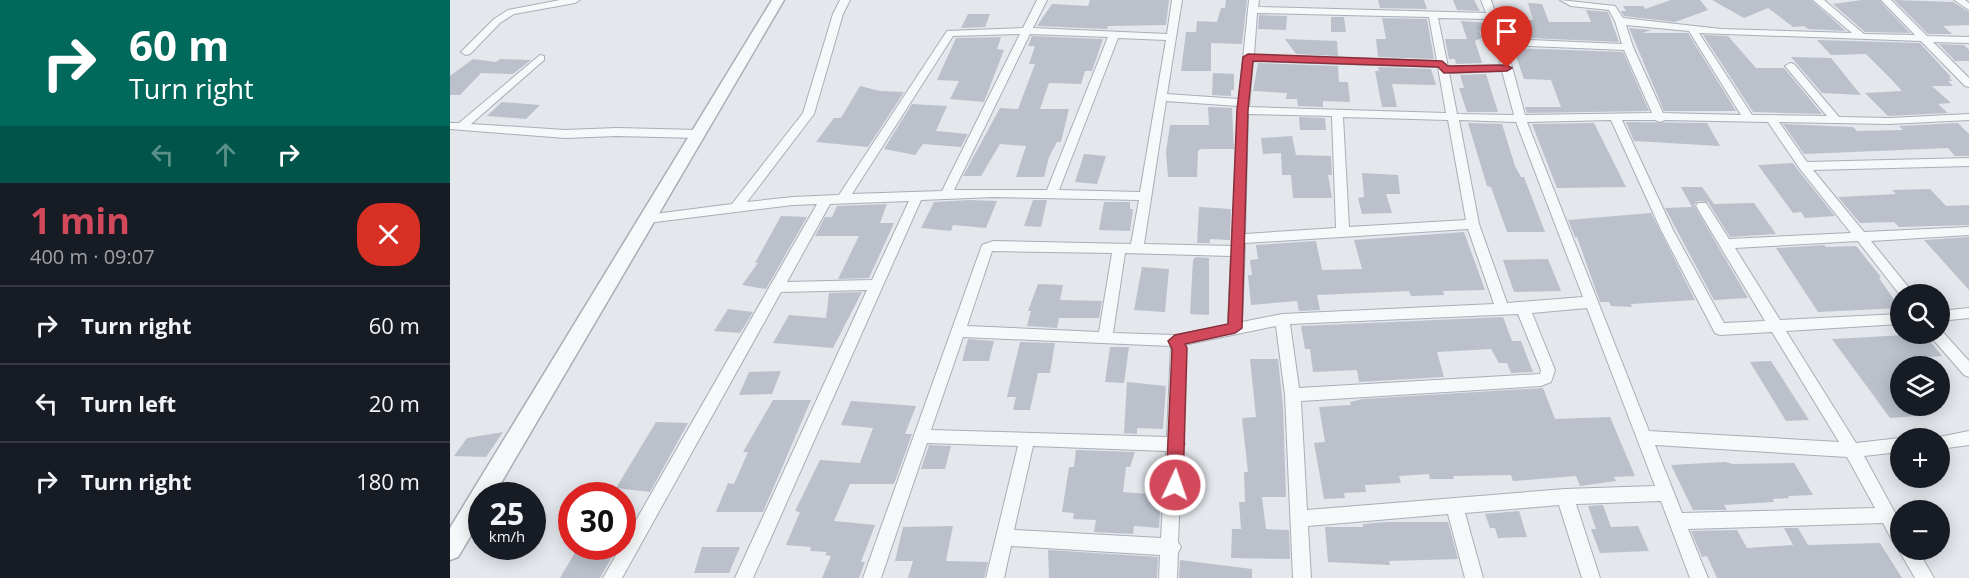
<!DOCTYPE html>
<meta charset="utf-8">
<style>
:root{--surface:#171b24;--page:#20242c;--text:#f1f3f6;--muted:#9ea1a6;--line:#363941;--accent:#d1495b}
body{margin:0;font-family:"Open Sans",sans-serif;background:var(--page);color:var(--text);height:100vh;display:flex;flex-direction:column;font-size:22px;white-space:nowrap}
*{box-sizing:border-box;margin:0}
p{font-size:20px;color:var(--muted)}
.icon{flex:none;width:33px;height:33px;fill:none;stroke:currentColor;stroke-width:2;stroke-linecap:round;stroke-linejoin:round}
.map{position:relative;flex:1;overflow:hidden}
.panel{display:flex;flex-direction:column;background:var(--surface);width:450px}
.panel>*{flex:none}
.hud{background:#00695c;color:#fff;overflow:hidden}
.tools{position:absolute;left:1440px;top:284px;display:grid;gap:12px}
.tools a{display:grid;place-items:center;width:60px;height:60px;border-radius:50%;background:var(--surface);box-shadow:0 3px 15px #0003;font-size:30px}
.speed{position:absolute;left:18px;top:482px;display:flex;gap:12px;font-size:30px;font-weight:700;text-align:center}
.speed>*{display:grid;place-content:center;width:78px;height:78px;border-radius:50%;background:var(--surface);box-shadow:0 3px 15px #0003;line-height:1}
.speed small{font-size:15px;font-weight:400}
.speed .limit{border:9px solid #d22;background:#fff;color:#111}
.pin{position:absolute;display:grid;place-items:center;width:51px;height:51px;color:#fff;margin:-62px -26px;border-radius:50% 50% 50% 0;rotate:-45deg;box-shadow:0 0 6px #0007}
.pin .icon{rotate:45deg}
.me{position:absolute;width:66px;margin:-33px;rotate:3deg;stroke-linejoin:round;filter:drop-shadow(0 0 4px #0008)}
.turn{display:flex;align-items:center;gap:21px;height:126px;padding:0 30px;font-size:27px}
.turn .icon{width:78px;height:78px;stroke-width:2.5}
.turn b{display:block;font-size:42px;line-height:51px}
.lanes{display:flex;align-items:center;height:57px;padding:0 30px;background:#0003;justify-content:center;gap:30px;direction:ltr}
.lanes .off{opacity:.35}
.round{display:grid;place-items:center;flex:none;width:63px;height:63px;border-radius:24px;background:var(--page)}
.summary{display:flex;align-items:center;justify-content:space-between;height:102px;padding:0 30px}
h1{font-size:36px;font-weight:700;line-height:45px;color:var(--accent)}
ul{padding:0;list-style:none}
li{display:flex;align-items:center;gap:18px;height:78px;padding:0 30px;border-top:2px solid var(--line)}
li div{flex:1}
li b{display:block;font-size:22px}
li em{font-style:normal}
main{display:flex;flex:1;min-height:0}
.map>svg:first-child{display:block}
.building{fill:#bbc0ca}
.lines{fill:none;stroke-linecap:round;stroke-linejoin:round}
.minor-casing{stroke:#a9aeb7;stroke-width:2}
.tertiary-casing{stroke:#a9aeb7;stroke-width:3}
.minor{fill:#f7f8fa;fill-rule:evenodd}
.tertiary{fill:#f7f8fa;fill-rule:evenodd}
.route{fill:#d1495b;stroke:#882f3b;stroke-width:1.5}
</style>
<main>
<section class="panel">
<div class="hud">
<div class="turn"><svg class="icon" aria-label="right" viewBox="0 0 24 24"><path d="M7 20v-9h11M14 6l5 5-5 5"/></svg><div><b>60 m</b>Turn right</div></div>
<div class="lanes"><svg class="icon off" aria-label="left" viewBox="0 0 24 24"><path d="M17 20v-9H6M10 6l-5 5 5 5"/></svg><svg class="icon off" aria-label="ahead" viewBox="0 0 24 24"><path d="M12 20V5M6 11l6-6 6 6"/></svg><svg class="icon" aria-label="right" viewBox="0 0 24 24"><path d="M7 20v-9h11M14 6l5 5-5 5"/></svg></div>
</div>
<div class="summary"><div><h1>1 min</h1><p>400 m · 09:07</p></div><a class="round" style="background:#d93025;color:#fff"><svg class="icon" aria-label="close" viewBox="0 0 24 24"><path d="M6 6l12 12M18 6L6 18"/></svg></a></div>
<ul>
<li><svg class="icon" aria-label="right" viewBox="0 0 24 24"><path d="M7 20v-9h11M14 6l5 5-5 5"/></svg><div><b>Turn right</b></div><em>60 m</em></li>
<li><svg class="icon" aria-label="left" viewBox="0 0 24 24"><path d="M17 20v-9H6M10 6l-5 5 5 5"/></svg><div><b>Turn left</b></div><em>20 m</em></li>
<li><svg class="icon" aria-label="right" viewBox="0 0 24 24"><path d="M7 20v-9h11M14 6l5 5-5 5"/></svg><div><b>Turn right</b></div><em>180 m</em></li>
</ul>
</section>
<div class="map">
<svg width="1519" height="578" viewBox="0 0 1519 578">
<rect width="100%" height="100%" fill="#e4e7ec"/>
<g class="building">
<path d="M 640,0 L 719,0 L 716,25 L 658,26 L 657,29 L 587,26 L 602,4 L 638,6 Z"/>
<path d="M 776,0 L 797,0 L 792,44 L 761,43 L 761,71 L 731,71 L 736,32 L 746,32 L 747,21 L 767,22 L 771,8 L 775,8 Z"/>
<path d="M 928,0 L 974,0 L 977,9 L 930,8 Z"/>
<path d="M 1003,0 L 1024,0 L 1030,11 L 1007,10 Z"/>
<path d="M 1221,0 L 1250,0 L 1258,10 L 1225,22 L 1174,16 L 1171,11 L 1176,11 L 1173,6 L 1193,6 L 1195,9 Z"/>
<path d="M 1262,0 L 1361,0 L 1396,31 L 1358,29 L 1354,26 L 1343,27 L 1318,8 L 1294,18 Z"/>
<path d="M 1412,0 L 1429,0 L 1460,33 L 1415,32 L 1383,4 Z"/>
<path d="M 1444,0 L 1503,2 L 1519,12 L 1519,25 L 1493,26 L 1502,34 L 1478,34 Z"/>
<path d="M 1078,3 L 1092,4 L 1099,22 L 1141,22 L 1136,10 L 1158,12 L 1169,42 L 1060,37 L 1054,21 L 1083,20 Z"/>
<path d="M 518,14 L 540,14 L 535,27 L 511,28 Z"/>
<path d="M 809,15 L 837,16 L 836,30 L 808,29 Z"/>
<path d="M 881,17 L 894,17 L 896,32 L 881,32 Z"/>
<path d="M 932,18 L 977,19 L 984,59 L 928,57 L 926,39 L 936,39 Z"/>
<path d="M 1011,21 L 1037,23 L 1039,31 L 1029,31 L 1032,38 L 1025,41 L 1032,63 L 1006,64 L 1005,59 L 999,59 L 995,39 L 1017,39 Z"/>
<path d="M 1179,28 L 1201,30 L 1192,33 L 1238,33 L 1286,111 L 1214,111 Z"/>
<path d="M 1253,35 L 1278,36 L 1306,68 L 1334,68 L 1372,114 L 1303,112 Z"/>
<path d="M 582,36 L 653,39 L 642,71 L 635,71 L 631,84 L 599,83 L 590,109 L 619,109 L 611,142 L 607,142 L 599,157 L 594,177 L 566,177 L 576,146 L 550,144 L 531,176 L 513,176 L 550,108 L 568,109 L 585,64 L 579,64 L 585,46 L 578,46 Z"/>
<path d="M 551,37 L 547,49 L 554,50 L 534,102 L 500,99 L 509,81 L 487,80 L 506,38 Z"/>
<path d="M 835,39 L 887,41 L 888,56 L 846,54 Z"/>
<path d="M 1367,40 L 1470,43 L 1501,77 L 1499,77 L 1502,81 L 1498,81 L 1503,86 L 1482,86 L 1501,103 L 1488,104 L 1498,113 L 1438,116 L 1415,93 L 1452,91 L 1442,80 L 1416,54 L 1381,55 Z"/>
<path d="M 1489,44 L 1514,45 L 1519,50 L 1519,61 L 1505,61 Z"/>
<path d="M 1063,48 L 1173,52 L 1199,111 L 1077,113 L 1075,107 L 1111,107 L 1101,80 L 1074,79 Z"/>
<path d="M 1341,57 L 1381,58 L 1411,95 L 1372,93 Z"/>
<path d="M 23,59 L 46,62 L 50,59 L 81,60 L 63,74 L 31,73 L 10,95 L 0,95 L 0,76 Z"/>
<path d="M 808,63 L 888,66 L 889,82 L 898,82 L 900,102 L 873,101 L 873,107 L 848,106 L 847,99 L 836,99 L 837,93 L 803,91 Z"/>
<path d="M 928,67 L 981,69 L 986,85 L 942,84 L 947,107 L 932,107 L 925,71 L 929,71 Z"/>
<path d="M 763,73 L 784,74 L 784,90 L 781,90 L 781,96 L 762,95 Z"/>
<path d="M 1036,74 L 1048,112 L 1017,112 L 1009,88 L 1014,88 L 1010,75 Z"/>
<path d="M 410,86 L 430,91 L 454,92 L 418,147 L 366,142 L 384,118 L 391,118 Z"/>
<path d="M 52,102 L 90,105 L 76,119 L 37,116 Z"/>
<path d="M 462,104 L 497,106 L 486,131 L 518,134 L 511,147 L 473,144 L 465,155 L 434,149 Z"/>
<path d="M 758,107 L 782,108 L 784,149 L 751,149 L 748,151 L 747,177 L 718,177 L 716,152 L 720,125 L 759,125 Z"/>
<path d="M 849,117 L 875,118 L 876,130 L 850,130 Z"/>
<path d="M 1176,122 L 1257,123 L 1270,146 L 1184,141 Z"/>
<path d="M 1018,123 L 1052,124 L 1065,166 L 1071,177 L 1074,177 L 1095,232 L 1057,232 L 1041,187 L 1037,186 Z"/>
<path d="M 1144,123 L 1176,187 L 1107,188 L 1082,124 Z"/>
<path d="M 1508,123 L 1519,134 L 1519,156 L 1505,156 L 1498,148 L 1354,154 L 1333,124 L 1403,127 L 1407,131 L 1453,130 L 1449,126 Z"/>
<path d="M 842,136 L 846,155 L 881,156 L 882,175 L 878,175 L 882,198 L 843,198 L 841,175 L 832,175 L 831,153 L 813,154 L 811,138 Z"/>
<path d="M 634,154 L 656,156 L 647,184 L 625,182 Z"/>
<path d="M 1343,163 L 1348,170 L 1385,216 L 1355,218 L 1351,212 L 1343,213 L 1308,165 Z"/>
<path d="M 912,173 L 948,175 L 950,194 L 936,194 L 942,213 L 912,214 L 908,198 L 914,197 Z"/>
<path d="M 1231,187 L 1252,187 L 1264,204 L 1304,203 L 1326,234 L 1280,237 L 1258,202 L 1248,201 L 1244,205 L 1298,298 L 1264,300 L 1215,208 L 1242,207 Z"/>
<path d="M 1480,189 L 1496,206 L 1519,205 L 1519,225 L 1449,227 L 1444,222 L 1410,223 L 1388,197 L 1446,194 L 1442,190 Z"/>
<path d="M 520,200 L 547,201 L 536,228 L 503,225 L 501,231 L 471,228 L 484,202 Z"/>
<path d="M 583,200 L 597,200 L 591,227 L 574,226 Z"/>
<path d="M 654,202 L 680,202 L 680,209 L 683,209 L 680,231 L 649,230 Z"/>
<path d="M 437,204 L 430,223 L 444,223 L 419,278 L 388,279 L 409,236 L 365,236 L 375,217 L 382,217 L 387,206 Z"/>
<path d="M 749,207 L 781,209 L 780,240 L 760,239 L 760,243 L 747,243 Z"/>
<path d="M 1201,213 L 1245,300 L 1181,304 L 1182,307 L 1161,306 L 1159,302 L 1150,302 L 1127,237 L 1125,237 L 1118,220 Z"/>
<path d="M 331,216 L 357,217 L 316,289 L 292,285 L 308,263 L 305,263 Z"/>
<path d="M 1014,232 L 1035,290 L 993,291 L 994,295 L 961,296 L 959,291 L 867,295 L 870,310 L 849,311 L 847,301 L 801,305 L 798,275 L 802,275 L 800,260 L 808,259 L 806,245 L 866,241 L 872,270 L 912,269 L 904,240 Z"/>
<path d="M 1519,237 L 1519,290 L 1474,240 Z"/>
<path d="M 1374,245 L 1376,247 L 1406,246 L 1431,277 L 1429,278 L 1450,308 L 1368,312 L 1326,248 Z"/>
<path d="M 746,257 L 759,258 L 759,315 L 740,314 L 743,260 Z"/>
<path d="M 1098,259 L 1111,291 L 1064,292 L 1053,260 Z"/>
<path d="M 692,267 L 719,269 L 715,312 L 684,310 Z"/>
<path d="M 588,284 L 613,285 L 610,300 L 652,301 L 649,318 L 609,318 L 607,328 L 577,326 L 581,311 L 578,311 Z"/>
<path d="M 412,292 L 383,348 L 323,343 L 339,315 L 376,318 L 379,293 Z"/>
<path d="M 278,309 L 303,312 L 290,333 L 264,331 Z"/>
<path d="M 1053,317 L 1062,341 L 1071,341 L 1083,372 L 1061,373 L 1057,363 L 1049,363 L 1041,349 L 987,352 L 994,377 L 909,382 L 907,370 L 863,372 L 860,349 L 855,349 L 851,326 Z"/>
<path d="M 1474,334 L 1492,356 L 1478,357 L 1485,366 L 1450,366 L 1450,405 L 1479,405 L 1479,415 L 1440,418 L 1382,339 Z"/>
<path d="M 518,339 L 544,341 L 539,361 L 512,361 Z"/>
<path d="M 570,342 L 605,343 L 600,373 L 588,373 L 580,410 L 563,410 L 566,397 L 557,397 Z"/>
<path d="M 660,347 L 679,347 L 674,383 L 655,382 Z"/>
<path d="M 800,359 L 828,359 L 833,406 L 836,497 L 812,497 L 816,529 L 839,530 L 840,559 L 781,558 L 782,529 L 791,529 L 789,502 L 795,502 L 794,472 L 798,472 L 792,418 L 806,417 Z"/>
<path d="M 1321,361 L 1359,420 L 1336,421 L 1300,362 Z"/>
<path d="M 331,371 L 322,394 L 289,395 L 299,372 Z"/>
<path d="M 677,382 L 716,386 L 713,429 L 687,428 L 687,434 L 674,433 Z"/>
<path d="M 1093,388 L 1105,419 L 1160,417 L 1185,476 L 1164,477 L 1166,481 L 1130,486 L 1126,476 L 1063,481 L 1061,475 L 1003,476 L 1004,479 L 980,479 L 979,474 L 949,476 L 951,483 L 915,485 L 916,492 L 894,493 L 895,498 L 874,499 L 864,443 L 875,442 L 869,407 L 901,405 L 900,402 L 913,399 Z"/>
<path d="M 323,400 L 361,400 L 313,512 L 266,512 L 278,483 L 284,484 L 298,452 L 293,452 Z"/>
<path d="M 401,401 L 466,406 L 455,434 L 462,434 L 444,484 L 400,484 L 384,521 L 425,525 L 411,562 L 415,562 L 409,578 L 372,578 L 381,556 L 375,555 L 377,552 L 360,551 L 361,547 L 336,545 L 350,512 L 345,511 L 370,460 L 410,463 L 423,428 L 391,425 Z"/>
<path d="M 206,422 L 238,423 L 200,492 L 166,488 Z"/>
<path d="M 53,432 L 36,457 L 4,456 L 17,438 Z"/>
<path d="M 479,445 L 501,446 L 495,469 L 471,469 Z"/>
<path d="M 626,450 L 685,452 L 680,467 L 676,467 L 673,492 L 711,495 L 709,528 L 684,526 L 683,534 L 644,532 L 646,520 L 623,519 L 624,513 L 612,512 L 619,467 L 624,467 Z"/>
<path d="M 1275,462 L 1283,464 L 1344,463 L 1363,495 L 1338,496 L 1339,498 L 1323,499 L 1324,502 L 1274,505 L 1277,510 L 1243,510 L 1221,465 Z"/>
<path d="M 1153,505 L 1161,527 L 1188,526 L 1199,551 L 1150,553 L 1141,529 L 1146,529 L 1138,506 Z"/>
<path d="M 1069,511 L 1077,537 L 1048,538 L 1045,528 L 1040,528 L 1035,514 Z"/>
<path d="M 937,522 L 998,522 L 1008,559 L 939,561 L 940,565 L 878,562 L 875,527 L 913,527 L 913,524 Z"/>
<path d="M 503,526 L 496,561 L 538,562 L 534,578 L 458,578 L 463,561 L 445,561 L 453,527 Z"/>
<path d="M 1334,528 L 1348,528 L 1358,545 L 1430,543 L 1452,578 L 1267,578 L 1257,556 L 1252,557 L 1241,531 L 1287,530 L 1297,548 L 1343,545 Z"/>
<path d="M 135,546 L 168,546 L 150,578 L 110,578 L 127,549 L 133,550 Z"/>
<path d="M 252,547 L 290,547 L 279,573 L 244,573 Z"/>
<path d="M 598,550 L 708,557 L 707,578 L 599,578 Z"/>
<path d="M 730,560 L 802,569 L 802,578 L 729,578 Z"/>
</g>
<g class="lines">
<defs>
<g id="minor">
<path d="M 110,0 L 130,0 L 125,3 L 64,14 L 50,23 L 20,54 L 16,55 L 11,52 L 44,19 L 58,10 Z"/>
<path d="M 390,0 L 400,0 L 393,14 L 364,114 L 297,202 L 343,197 L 389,195 L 497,31 L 573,28 L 587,0 L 597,0 L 583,28 L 717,34 L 722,0 L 732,0 L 717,94 L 789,99 L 799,0 L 809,0 L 808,7 L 1036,13 L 1031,0 L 1041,0 L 1054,39 L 1172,44 L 1165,21 L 1159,10 L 1121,6 L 1110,0 L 1165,6 L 1173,18 L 1271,29 L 1402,33 L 1363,0 L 1374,0 L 1414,34 L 1465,35 L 1431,0 L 1441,0 L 1477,36 L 1519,37 L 1519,43 L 1483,42 L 1519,78 L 1519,87 L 1515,86 L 1471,41 L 1249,33 L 1302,115 L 1377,116 L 1335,66 L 1340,63 L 1344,64 L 1389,117 L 1439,118 L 1519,114 L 1519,120 L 1439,124 L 1329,122 L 1357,162 L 1519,158 L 1519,166 L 1363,170 L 1414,232 L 1519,227 L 1519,235 L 1421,241 L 1464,294 L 1450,295 L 1408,241 L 1285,248 L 1330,320 L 1450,314 L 1450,324 L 1336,331 L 1406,443 L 1450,438 L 1450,452 L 1414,456 L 1450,522 L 1450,549 L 1467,549 L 1484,578 L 1465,578 L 1448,549 L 1450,546 L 1444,544 L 1433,523 L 1238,529 L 1258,578 L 1240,578 L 1211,501 L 1126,504 L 1150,578 L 1132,578 L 1109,505 L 1015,513 L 1033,578 L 1015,578 L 998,514 L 858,526 L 861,578 L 843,578 L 835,395 L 826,326 L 734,345 L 736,348 L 732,439 L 735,444 L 732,449 L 728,542 L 731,547 L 728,553 L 727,578 L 709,578 L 710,555 L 561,546 L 554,578 L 536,578 L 568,446 L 477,443 L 431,578 L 413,578 L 532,245 L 543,241 L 681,244 L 689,200 L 543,197 L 471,200 L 303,578 L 285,578 L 417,290 L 331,292 L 172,578 L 153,578 L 367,204 L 343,205 L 197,223 L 191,219 L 197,215 L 282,204 L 353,113 L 383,14 ZM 807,13 L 979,17 L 987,61 L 804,55 ZM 988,18 L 1038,19 L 1051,65 L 998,67 ZM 1176,25 L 1239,31 L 1291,115 L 1213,113 L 1183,47 ZM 570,34 L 492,191 L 402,194 L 503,36 ZM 580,34 L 658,37 L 597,190 L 504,190 ZM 668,38 L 716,40 L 690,192 L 609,190 ZM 1056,45 L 1174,50 L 1202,113 L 1075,115 ZM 803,61 L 988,67 L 996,113 L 799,107 ZM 1052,71 L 1064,115 L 1007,114 L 999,73 ZM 716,101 L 788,106 L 782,246 L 694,244 ZM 798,114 L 882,116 L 886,228 L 795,234 ZM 893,117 L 998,120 L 1016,220 L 899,227 ZM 1009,120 L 1066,122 L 1133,297 L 1057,303 L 1029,224 ZM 1161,120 L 1211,230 L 1265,333 L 1270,335 L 1322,332 L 1389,442 L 1199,431 L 1077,122 ZM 1172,120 L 1205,120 L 1210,122 L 1215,120 L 1318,122 L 1350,169 L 1401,233 L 1279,239 L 1256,203 L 1248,203 L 1246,206 L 1315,321 L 1274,323 L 1223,230 ZM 459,201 L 422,280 L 337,282 L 380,204 ZM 1018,229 L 1044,304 L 832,314 L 792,322 L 795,243 ZM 542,251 L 662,253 L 649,332 L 517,326 ZM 675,253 L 781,256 L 778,325 L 725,335 L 663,333 ZM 1137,308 L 1205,486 L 1115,489 L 857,510 L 851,401 L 1091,386 L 1101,382 L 1105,370 L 1082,313 ZM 1068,314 L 1091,370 L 1090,374 L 849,388 L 840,324 ZM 513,337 L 721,346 L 717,437 L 481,430 ZM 1205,445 L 1397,457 L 1425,508 L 1232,513 ZM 583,446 L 716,451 L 711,538 L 564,530 Z"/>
<path d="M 1504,0 L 1515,0 L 1519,3 L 1519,10 Z"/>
<path d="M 90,55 L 94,56 L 94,60 L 21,124 L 115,130 L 167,128 L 248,130 L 254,134 L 248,138 L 167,136 L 115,138 L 0,129 L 0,123 L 9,123 Z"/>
<path d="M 1519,308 L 1519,318 L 1490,321 L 1490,311 Z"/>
<path d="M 1490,329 L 1519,361 L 1519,377 L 1514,375 L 1481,337 L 1479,333 L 1490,333 Z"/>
<path d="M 1519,431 L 1519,445 L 1490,449 L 1490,438 L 1484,438 Z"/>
</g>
<path id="tertiary" d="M 322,0 L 334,0 L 44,495 L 32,495 L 32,517 L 8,557 L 0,560 L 0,528 Z"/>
</defs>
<use href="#minor" class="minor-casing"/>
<use href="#tertiary" class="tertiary-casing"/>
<use href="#minor" class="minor"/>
<use href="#tertiary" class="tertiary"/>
</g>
<path class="route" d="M 798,54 L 992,61 L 998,66 L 1057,65 L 1062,68 L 1057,71 L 994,73 L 988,67 L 803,61 L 798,110 L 792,328 L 785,333 L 735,344 L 737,348 L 733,485 L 730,490 L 725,493 L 719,490 L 716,485 L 722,349 L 718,341 L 725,335 L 778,324 L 787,110 L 793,57 Z"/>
</svg>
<div class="tools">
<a><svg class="icon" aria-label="search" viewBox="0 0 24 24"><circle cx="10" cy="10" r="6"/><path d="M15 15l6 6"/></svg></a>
<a><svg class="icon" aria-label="layers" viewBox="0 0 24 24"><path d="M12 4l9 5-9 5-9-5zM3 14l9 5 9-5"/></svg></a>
<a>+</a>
<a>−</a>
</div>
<div class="speed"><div>25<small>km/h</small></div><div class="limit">30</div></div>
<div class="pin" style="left:1057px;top:68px;background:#d93025"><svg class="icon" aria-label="arrive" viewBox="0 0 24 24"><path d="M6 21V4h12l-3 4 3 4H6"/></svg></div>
<svg class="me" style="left:725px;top:485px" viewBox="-20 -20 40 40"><circle r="17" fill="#d1495b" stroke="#fff" stroke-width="3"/><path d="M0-11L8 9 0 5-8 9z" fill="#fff"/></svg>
</div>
</main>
